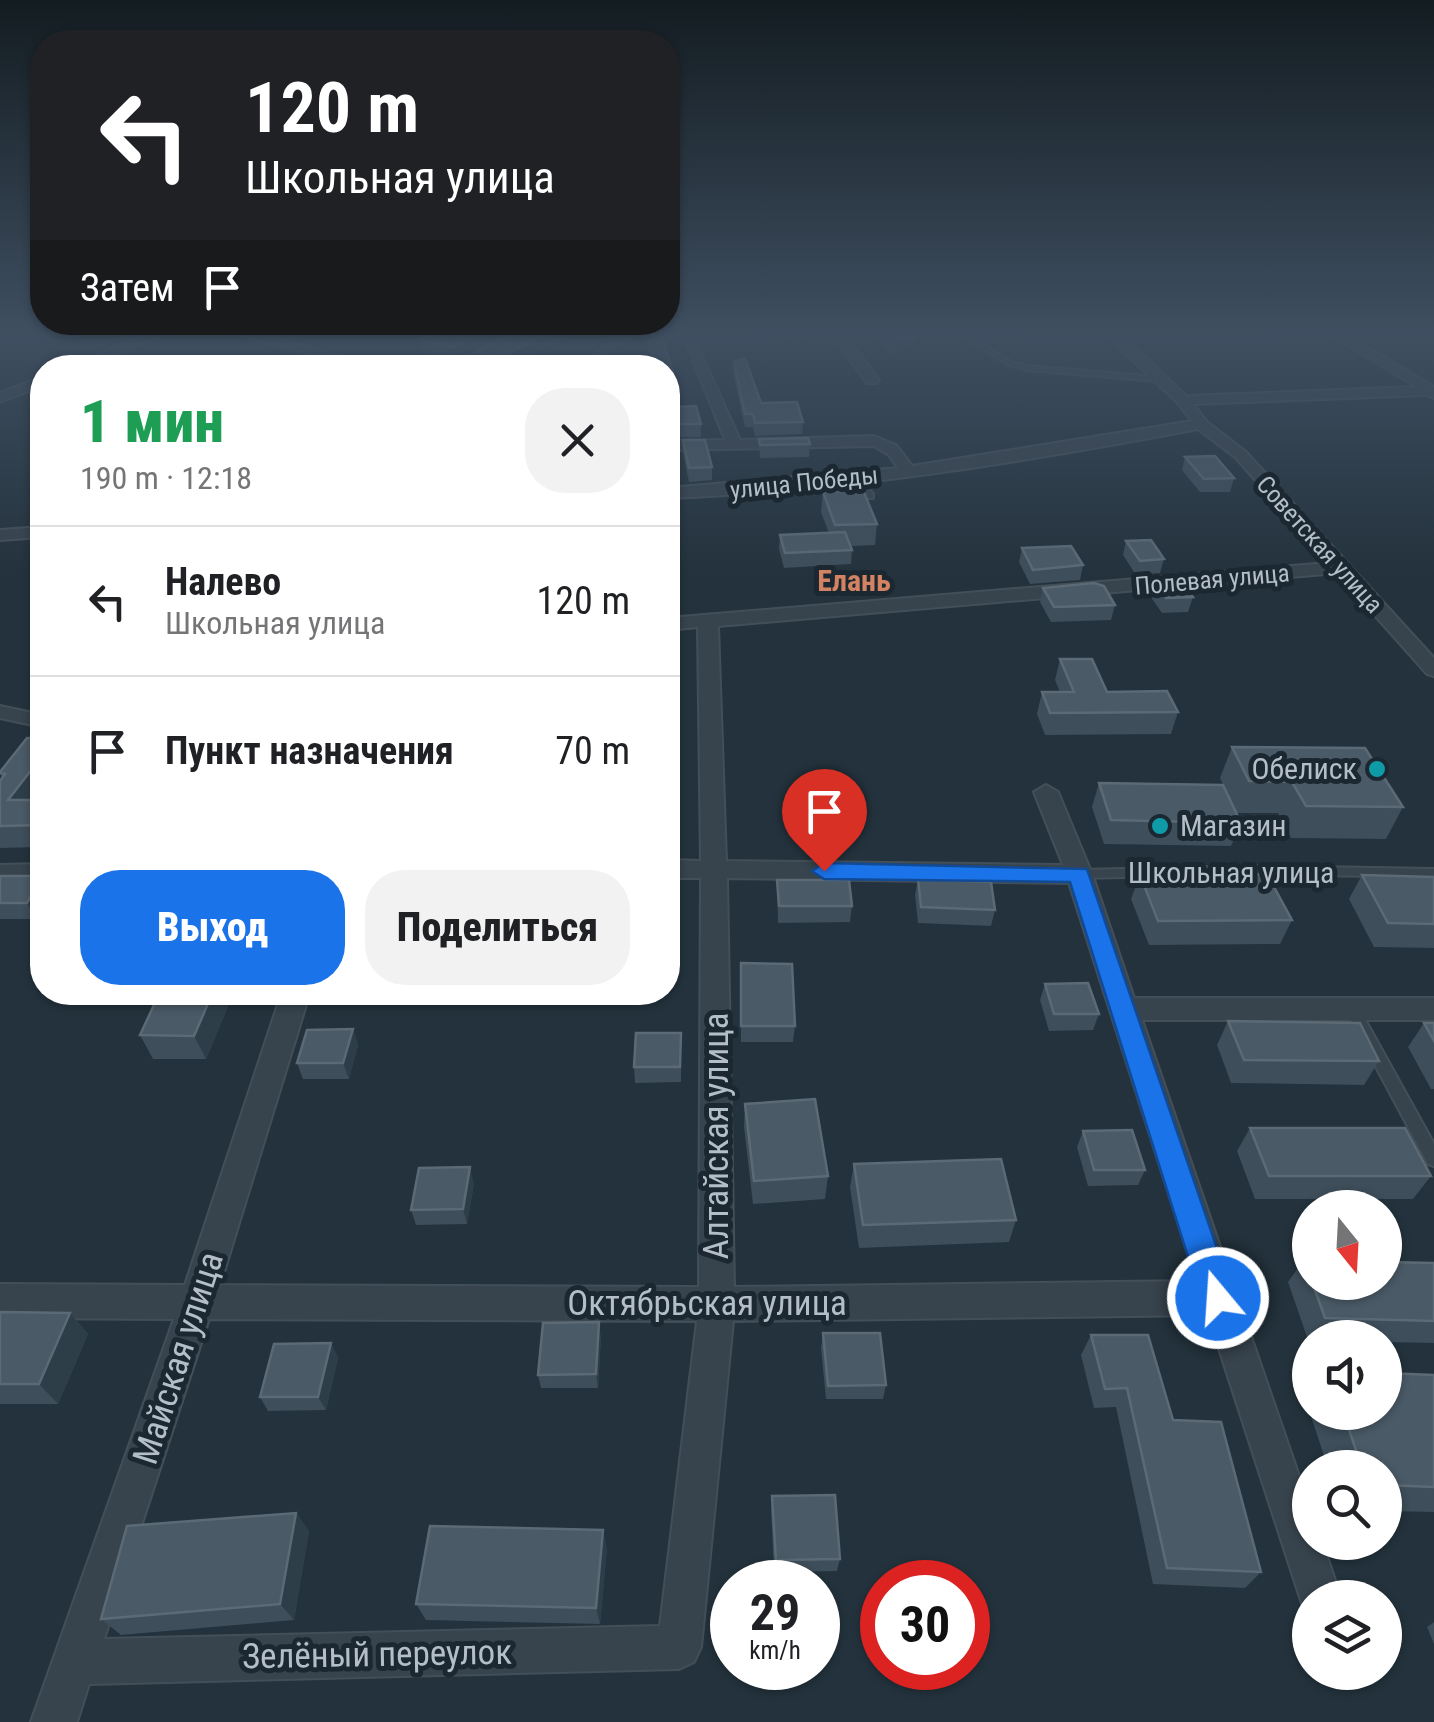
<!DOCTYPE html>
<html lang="ru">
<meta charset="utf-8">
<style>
:root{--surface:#fff;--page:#f2f2f2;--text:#202124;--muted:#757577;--line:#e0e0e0;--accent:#1a73e8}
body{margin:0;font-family:"Roboto Condensed",sans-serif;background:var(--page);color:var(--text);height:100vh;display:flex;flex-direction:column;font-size:38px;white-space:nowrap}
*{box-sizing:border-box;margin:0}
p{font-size:32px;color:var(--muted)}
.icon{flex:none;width:55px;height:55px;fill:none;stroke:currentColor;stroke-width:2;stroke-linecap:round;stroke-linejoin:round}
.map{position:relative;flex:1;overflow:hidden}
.panel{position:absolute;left:30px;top:355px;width:650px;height:650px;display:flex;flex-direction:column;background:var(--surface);border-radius:40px;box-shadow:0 2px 8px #0004}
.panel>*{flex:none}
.top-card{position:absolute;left:30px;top:30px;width:650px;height:305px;border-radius:40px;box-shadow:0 2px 8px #0004;background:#202124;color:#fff;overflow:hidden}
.needle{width:65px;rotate:162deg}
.controls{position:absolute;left:1292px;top:1190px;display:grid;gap:20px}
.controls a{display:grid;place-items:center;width:110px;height:110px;border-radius:50%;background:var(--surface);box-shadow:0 2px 8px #0004;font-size:50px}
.speed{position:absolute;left:710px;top:1560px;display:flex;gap:20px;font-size:50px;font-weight:700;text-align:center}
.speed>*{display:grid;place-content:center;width:130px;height:130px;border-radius:50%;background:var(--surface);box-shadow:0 2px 8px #0004;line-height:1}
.speed small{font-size:25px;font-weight:400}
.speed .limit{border:15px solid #d22;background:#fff;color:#111}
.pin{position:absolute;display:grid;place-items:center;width:85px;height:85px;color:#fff;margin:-102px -42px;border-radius:50% 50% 50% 0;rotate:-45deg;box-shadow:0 0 10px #0007}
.pin .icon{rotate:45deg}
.me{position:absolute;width:110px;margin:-55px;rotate:342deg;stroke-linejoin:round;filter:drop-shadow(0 0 8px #0008)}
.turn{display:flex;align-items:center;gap:35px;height:210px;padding:0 50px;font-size:45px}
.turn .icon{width:130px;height:130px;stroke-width:2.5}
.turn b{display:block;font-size:70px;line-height:85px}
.then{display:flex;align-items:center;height:95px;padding:0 50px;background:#0003;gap:20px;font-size:38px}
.round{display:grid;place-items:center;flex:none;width:105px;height:105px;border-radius:40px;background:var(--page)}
.head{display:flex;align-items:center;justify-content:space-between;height:170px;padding:0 50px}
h1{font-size:60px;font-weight:800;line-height:75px;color:#1e9e55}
.cta{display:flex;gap:20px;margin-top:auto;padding:20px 50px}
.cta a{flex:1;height:115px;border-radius:40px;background:var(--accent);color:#fff;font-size:40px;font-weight:800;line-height:115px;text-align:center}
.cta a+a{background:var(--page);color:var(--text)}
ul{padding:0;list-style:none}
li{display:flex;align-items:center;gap:30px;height:150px;padding:0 50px;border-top:2px solid var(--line)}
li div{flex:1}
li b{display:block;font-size:38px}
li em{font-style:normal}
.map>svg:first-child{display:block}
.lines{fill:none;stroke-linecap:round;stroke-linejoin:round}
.lane-casing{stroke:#434f58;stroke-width:4}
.street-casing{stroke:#434f58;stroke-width:4}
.lane{fill:#37434d;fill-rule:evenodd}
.street{fill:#37434d;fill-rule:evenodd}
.wall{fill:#3e4e5a}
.shaded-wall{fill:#2e3e49}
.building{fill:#4a5a66;stroke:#5b6a75;stroke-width:2.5}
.route{fill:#1a73e8;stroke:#114b97;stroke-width:2.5}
.culture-dot{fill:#0f9aa8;stroke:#1c2831;stroke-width:4}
.labels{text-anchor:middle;stroke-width:10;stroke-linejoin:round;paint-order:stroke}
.far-street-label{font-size:25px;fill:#b3bec8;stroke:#1c2831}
.far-quarter-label{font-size:30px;font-weight:bold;fill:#d48362;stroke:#1c2831}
.poi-label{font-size:30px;fill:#b3bec8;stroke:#1c2831;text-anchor:end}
.street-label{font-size:30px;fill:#b3bec8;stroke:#1c2831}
.near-street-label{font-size:35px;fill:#b3bec8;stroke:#1c2831}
</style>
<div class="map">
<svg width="1434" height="1722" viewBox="0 0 1434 1722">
<rect width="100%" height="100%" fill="#23323c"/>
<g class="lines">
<defs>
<g id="lane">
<path d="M 626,334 L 633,334 L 581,368 L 573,368 Z"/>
<path d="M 960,334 L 967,334 L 1011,362 L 1027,366 L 1158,377 L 1161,379 L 1158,381 L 1027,370 L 1007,364 Z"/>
<path d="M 852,476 L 858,476 L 873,494 L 873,498 L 867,498 L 852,480 Z"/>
<path d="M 1256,866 L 1434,869 L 1434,877 L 1256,874 L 1079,878 L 1073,874 L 1079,870 Z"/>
<path d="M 1352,1003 L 1357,1005 L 1434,1144 L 1434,1166 L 1428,1164 L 1345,1009 L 1347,1005 Z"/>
</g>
<g id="street">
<path d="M 146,334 L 163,334 L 88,368 L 69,368 Z"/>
<path d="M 236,334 L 257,334 L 383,368 L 359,368 Z"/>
<path d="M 511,334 L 527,334 L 461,368 L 443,368 Z"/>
<path d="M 832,334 L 845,334 L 879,380 L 877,383 L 867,383 Z"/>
<path d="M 1105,334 L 1119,334 L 1126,339 L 1186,396 L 1417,387 L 1330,334 L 1345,334 L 1434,387 L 1434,398 L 1427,395 L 1193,404 L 1206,421 L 1246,452 L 1434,658 L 1434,676 L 1427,674 L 1337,573 L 718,626 L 726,861 L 1063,865 L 1034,792 L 1046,785 L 1058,792 L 1092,874 L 1134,998 L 1434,998 L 1434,1020 L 1142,1020 L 1310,1508 L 1310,1542 L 1322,1542 L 1341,1598 L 1310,1598 L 1310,1615 L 1305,1613 L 1208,1315 L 733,1321 L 701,1647 L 694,1662 L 679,1669 L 89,1684 L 77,1722 L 31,1722 L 174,1319 L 0,1318 L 0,1284 L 185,1285 L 282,992 L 310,992 L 220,1285 L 699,1287 L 701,878 L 668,878 L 668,860 L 701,861 L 698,627 L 668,630 L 668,618 L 1328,563 L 1236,458 L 1198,429 C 1023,462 846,491 668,498 L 668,488 L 898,468 L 889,455 L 874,446 L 668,450 L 668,441 L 725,440 L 687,344 L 698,347 L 740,440 L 874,436 L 896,445 L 912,466 L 1192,421 L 1178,403 ZM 727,878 L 1069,883 L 1197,1281 L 734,1287 ZM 209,1319 L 697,1321 L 660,1626 L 104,1639 Z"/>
<path d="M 42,377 L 42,386 L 0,402 L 0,393 Z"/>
<path d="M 42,527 L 42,537 L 0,540 L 0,530 Z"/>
<path d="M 0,706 L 42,715 L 42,727 L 0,718 Z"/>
<path d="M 42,864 L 42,882 L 0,883 L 0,865 Z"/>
</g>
</defs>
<use href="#lane" class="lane-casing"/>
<use href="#street" class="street-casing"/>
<use href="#lane" class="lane"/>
<use href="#street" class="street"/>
</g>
<g class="wall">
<path d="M 431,334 L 502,334 L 453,359 L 421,352 L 419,340 Z"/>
<path d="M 511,334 L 572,334 L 507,368 L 494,368 L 477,364 L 476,352 Z"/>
<path d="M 647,334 L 661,334 L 677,385 L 678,396 L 668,397 L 668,368 L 652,368 Z"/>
<path d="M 784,334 L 830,334 L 794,343 L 784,338 Z"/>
<path d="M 871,334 L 910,334 L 915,339 L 914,350 L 890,353 Z"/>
<path d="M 734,362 L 761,403 L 803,422 L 802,434 L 755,436 L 753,427 L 745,427 L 733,374 Z"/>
<path d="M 675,407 L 701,424 L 701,437 L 679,437 L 676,420 Z"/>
<path d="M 759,439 L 810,444 L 809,457 L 760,458 Z"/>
<path d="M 683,440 L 712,467 L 712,480 L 689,482 L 683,453 Z"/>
<path d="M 1185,457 L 1234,478 L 1230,492 L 1200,492 L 1182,470 Z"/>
<path d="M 823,492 L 877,524 L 875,545 L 851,546 L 852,550 L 851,564 L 784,568 L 779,549 L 780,535 L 829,533 L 821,512 Z"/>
<path d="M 1126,541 L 1164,559 L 1160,573 L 1136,575 L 1123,555 Z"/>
<path d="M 1022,548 L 1083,565 L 1080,580 L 1030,584 L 1019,562 Z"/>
<path d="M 1152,578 L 1193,597 L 1188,612 L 1162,613 L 1148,593 Z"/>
<path d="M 1043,588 L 1115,605 L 1111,620 L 1051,622 L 1040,602 Z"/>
<path d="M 1060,659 L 1107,692 L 1178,712 L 1171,734 L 1045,735 L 1037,714 L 1042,692 L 1060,692 L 1055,680 Z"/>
<path d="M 42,738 L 42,792 L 36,800 L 42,800 L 42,847 L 0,848 L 0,781 L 2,779 L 0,772 Z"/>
<path d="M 1232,747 L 1403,807 L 1386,839 L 1291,838 L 1278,813 L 1236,813 L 1220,778 Z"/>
<path d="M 1099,783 L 1241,823 L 1231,846 L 1104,844 L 1092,807 Z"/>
<path d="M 1140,875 L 1292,920 L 1280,944 L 1149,945 L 1131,899 Z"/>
<path d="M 1362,875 L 1434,877 L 1434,948 L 1374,947 L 1349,899 Z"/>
<path d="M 0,876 L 42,876 L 36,919 L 0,919 Z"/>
<path d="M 918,879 L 995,910 L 991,926 L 918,923 L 915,895 Z"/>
<path d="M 777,880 L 852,906 L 850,922 L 778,923 Z"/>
<path d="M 741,963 L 795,1026 L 793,1042 L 741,1042 Z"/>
<path d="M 1045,984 L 1099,1014 L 1093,1030 L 1049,1031 L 1040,1000 Z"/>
<path d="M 234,992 L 206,1059 L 153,1059 L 140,1035 Z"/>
<path d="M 1228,1021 L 1379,1061 L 1364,1085 L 1231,1083 L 1217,1045 Z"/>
<path d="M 1424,1023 L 1434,1023 L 1434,1089 L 1431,1089 L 1408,1047 Z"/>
<path d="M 353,1029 L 358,1045 L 349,1079 L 303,1079 L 297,1063 Z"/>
<path d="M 681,1033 L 681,1082 L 635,1083 L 634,1067 Z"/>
<path d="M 745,1104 L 828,1176 L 825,1199 L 753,1204 L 744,1127 Z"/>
<path d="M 1250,1128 L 1431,1176 L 1413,1199 L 1255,1199 L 1237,1151 Z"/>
<path d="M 1083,1131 L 1145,1170 L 1138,1185 L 1088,1186 L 1077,1147 Z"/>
<path d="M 854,1164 L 1016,1220 L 1009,1242 L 859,1248 L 850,1187 Z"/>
<path d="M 474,1183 L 467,1224 L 416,1225 L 411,1210 Z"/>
<path d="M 1304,1260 L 1310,1260 L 1310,1282 L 1385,1282 L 1434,1263 L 1434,1343 L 1385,1342 L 1385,1338 L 1310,1338 L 1310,1340 L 1308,1340 L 1288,1282 Z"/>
<path d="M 0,1312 L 70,1313 L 88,1334 L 58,1404 L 0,1404 Z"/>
<path d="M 823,1333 L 886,1385 L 883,1399 L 826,1399 L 821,1348 Z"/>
<path d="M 1091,1335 L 1173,1420 L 1261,1572 L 1245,1588 L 1153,1584 L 1116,1407 L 1094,1408 L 1081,1355 Z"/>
<path d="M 601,1337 L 598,1388 L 541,1388 L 538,1375 Z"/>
<path d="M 331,1343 L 338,1358 L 326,1410 L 268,1411 L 260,1397 Z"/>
<path d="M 1434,1375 L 1434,1512 L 1385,1511 L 1385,1468 L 1328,1468 L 1305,1398 L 1310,1392 L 1310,1412 L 1385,1412 Z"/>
<path d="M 772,1496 L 840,1559 L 837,1571 L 774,1572 L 771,1508 Z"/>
<path d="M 296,1513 L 309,1531 L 294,1620 L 121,1635 L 101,1619 Z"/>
<path d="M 607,1548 L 600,1624 L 426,1620 L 416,1604 Z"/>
<path d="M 1434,1622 L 1434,1644 L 1427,1627 Z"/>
</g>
<g class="shaded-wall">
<path d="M 478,334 L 502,334 L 453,359 L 452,347 Z"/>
<path d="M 548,334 L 572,334 L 507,368 L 503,368 L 501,357 Z"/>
<path d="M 794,334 L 830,334 L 794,343 Z"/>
<path d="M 915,339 L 914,350 L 890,353 L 891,341 Z"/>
<path d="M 42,756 L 42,792 L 20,822 L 8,800 Z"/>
<path d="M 42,878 L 42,909 L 36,919 L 27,903 Z"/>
<path d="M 674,907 L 675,924 L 669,968 L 668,952 Z"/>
<path d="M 213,992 L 234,992 L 206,1059 L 194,1036 Z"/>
<path d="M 353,1029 L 358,1045 L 349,1079 L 343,1063 Z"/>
<path d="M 470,1167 L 474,1183 L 467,1224 L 463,1209 Z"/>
<path d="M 70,1313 L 88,1334 L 58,1404 L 39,1384 Z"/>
<path d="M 599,1322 L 601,1337 L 598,1388 L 596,1374 Z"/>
<path d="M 331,1343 L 338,1358 L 326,1410 L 318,1397 Z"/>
<path d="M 296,1513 L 309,1531 L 294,1620 L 280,1604 Z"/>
<path d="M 603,1530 L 607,1548 L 600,1624 L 596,1608 Z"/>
</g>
<g class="building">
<path d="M 431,334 L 478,334 L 452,347 L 419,340 Z"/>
<path d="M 511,334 L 548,334 L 501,357 L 476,352 Z"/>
<path d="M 647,334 L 661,334 L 677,385 L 668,386 L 668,368 L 654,368 Z"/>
<path d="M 884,334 L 910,334 L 915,339 L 891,341 Z"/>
<path d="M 745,358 L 761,403 L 797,402 L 803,422 L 755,423 L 753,414 L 745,414 L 734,362 Z"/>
<path d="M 696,406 L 701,424 L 679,424 L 675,407 Z"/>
<path d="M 808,438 L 810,444 L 760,445 L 759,439 Z"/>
<path d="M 683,440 L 705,440 L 712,467 L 689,468 Z"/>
<path d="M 1215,456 L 1234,478 L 1204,479 L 1185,457 Z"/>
<path d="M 863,490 L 877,524 L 835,525 L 823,492 Z"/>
<path d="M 845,532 L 852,550 L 785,553 L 780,535 Z"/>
<path d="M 1151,540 L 1164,559 L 1140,561 L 1126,541 Z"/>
<path d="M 1071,546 L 1083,565 L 1033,570 L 1022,548 Z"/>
<path d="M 1177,576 L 1193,597 L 1166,598 L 1152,578 Z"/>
<path d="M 1094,583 L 1104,586 L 1115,605 L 1054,607 L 1043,588 Z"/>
<path d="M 1060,659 L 1092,659 L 1107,692 L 1167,691 L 1178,712 L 1050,713 L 1042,692 L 1074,692 Z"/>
<path d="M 27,738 L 42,738 L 42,756 L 8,800 L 42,800 L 42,825 L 0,826 L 0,781 L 5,774 L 0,773 L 0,772 Z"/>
<path d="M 1232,747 L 1365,748 L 1403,807 L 1306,806 L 1292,782 L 1249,781 Z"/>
<path d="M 1099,783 L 1223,785 L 1241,823 L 1111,820 Z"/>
<path d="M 1267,874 L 1292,920 L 1158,921 L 1140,875 Z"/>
<path d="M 1362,875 L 1434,877 L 1434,924 L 1388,923 Z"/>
<path d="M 0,876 L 42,876 L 42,878 L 27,903 L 0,903 Z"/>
<path d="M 918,879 L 991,882 L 995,910 L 921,907 Z"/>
<path d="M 777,880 L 849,880 L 852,906 L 779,906 Z"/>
<path d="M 668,907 L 674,907 L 668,952 Z"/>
<path d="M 741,963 L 792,964 L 795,1026 L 741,1026 Z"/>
<path d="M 1088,983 L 1099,1014 L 1054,1014 L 1045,984 Z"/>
<path d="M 160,992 L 213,992 L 194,1036 L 140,1035 Z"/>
<path d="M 1228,1021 L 1360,1023 L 1379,1061 L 1244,1060 Z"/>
<path d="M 1424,1023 L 1434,1023 L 1434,1041 Z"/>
<path d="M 353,1029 L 343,1063 L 297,1063 L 307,1030 Z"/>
<path d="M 636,1033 L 681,1033 L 680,1067 L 634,1067 Z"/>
<path d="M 815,1099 L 828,1176 L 754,1181 L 745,1104 Z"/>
<path d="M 1250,1128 L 1405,1128 L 1431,1176 L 1269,1176 Z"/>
<path d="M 1132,1130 L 1145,1170 L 1094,1170 L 1083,1131 Z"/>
<path d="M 1001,1159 L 1016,1220 L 863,1225 L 854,1164 Z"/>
<path d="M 470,1167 L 463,1209 L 411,1210 L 419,1168 Z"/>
<path d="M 1304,1260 L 1310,1260 L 1310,1277 Z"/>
<path d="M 1385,1262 L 1434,1263 L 1434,1321 L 1325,1318 L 1312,1282 L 1385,1282 Z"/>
<path d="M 0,1312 L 70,1313 L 39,1384 L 0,1384 Z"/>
<path d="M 599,1322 L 596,1374 L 538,1375 L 543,1323 Z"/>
<path d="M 823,1333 L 880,1333 L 886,1385 L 828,1386 Z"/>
<path d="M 1091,1335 L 1148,1335 L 1173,1420 L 1221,1422 L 1261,1572 L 1167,1568 L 1127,1388 L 1105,1389 Z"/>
<path d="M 331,1343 L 318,1397 L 260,1397 L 274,1344 Z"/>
<path d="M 1385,1373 L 1434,1375 L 1434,1487 L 1385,1485 L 1385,1468 L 1362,1468 L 1343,1412 L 1385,1412 Z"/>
<path d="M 835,1495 L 840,1559 L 776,1560 L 772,1496 Z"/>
<path d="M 296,1513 L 280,1604 L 101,1619 L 127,1526 Z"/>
<path d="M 430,1526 L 603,1530 L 596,1608 L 416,1604 Z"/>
</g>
<linearGradient id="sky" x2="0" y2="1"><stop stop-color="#131c21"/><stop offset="0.58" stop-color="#3f4f61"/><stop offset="1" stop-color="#3f4f61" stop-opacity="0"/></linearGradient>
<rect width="1434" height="575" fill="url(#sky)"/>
<path class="route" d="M 824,863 L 1087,869 L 1234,1298 L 1229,1309 L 1218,1313 L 1206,1309 L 1201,1298 L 1070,882 L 824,879 L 812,871 Z"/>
<g class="culture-dot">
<circle cx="1377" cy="769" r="10"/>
<circle cx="1160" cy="826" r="10"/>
</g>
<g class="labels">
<g class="far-street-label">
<text transform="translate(804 482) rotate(-6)" y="9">улица Победы</text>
<text transform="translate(1320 544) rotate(48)" y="9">Советская улица</text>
<text transform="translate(1212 579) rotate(-5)" y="9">Полевая улица</text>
</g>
<g class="far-quarter-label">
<text x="854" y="591">Елань</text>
</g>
<g class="poi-label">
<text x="1357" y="779">Обелиск</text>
<text x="1180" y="836" text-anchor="start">Магазин</text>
</g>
<g class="street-label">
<text x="1231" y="883">Школьная улица</text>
</g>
<g class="near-street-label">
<text transform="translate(716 1136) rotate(-90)" y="12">Алтайская улица</text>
<text x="707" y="1315">Октябрьская улица</text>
<text transform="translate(178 1358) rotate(-72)" y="12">Майская улица</text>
<text transform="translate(377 1654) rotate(-1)" y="12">Зелёный переулок</text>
</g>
</g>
</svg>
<div class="controls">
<a><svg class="needle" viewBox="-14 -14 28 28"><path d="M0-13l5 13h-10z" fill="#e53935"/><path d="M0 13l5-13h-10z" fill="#757577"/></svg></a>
<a><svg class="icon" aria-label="sound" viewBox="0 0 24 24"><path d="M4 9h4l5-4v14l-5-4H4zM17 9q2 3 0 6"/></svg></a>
<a><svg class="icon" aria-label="search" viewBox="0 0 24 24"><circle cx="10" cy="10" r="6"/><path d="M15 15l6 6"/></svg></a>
<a><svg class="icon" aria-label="layers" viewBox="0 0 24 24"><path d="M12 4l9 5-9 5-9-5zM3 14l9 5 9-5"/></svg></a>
</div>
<div class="speed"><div>29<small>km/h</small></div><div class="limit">30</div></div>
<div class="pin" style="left:824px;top:871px;background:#d93025"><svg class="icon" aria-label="arrive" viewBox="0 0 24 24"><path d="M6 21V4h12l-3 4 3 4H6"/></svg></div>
<svg class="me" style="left:1218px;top:1298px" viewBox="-20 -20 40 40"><circle r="17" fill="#1a73e8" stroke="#fff" stroke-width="3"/><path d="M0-11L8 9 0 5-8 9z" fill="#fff"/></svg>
<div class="top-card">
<div class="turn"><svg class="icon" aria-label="left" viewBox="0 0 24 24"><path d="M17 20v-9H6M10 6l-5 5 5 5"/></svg><div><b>120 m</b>Школьная улица</div></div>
<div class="then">Затем<svg class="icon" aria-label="arrive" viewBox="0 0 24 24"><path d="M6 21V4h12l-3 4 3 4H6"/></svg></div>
</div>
<section class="panel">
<div class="head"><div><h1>1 мин</h1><p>190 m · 12:18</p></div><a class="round"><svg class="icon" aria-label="close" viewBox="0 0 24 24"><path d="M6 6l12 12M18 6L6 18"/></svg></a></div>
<ul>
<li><svg class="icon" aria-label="left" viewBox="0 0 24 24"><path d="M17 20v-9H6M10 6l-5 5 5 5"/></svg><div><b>Налево</b><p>Школьная улица</p></div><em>120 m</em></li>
<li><svg class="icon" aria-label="arrive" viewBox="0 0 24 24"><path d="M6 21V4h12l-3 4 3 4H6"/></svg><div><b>Пункт назначения</b></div><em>70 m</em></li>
</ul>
<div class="cta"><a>Выход</a><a>Поделиться</a></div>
</section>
</div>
